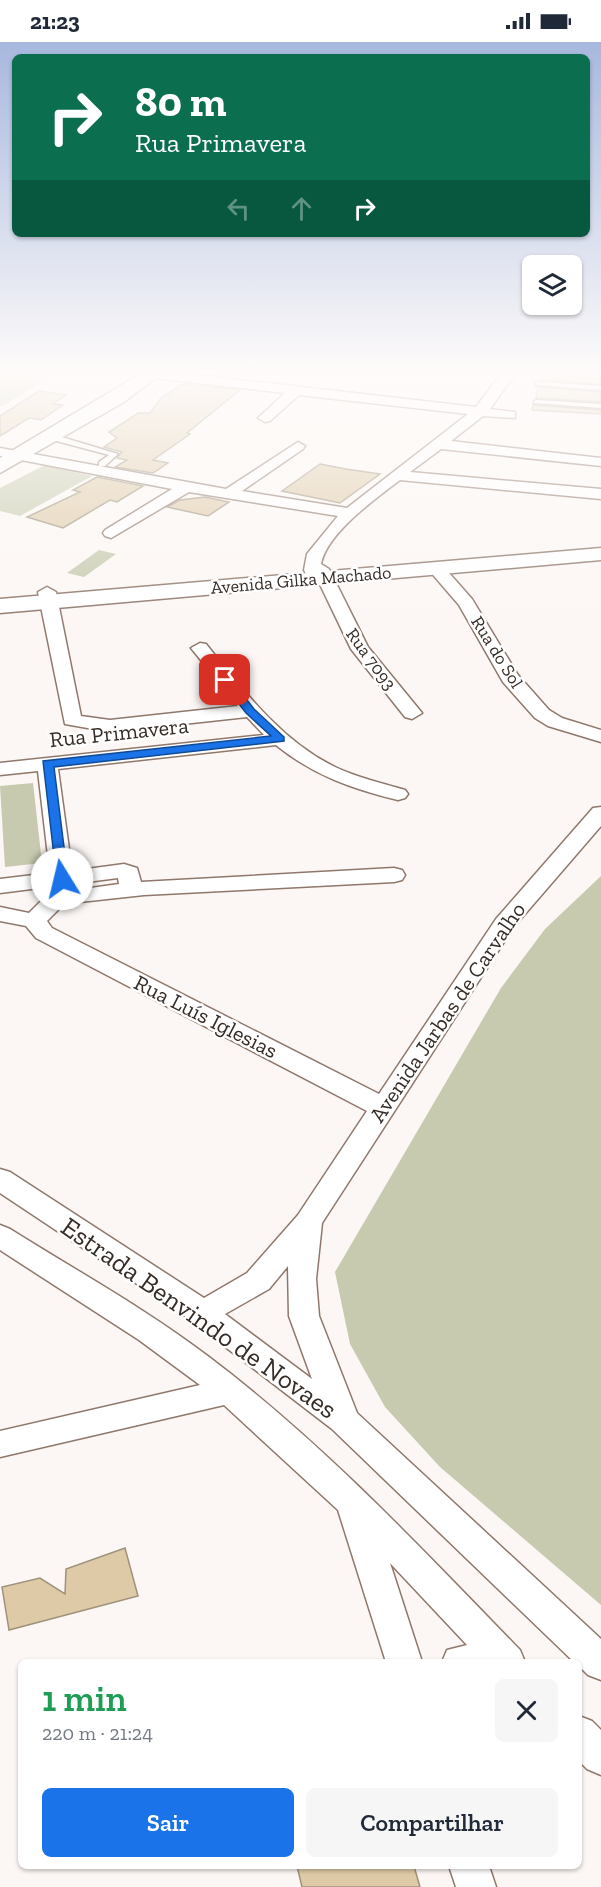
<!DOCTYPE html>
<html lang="pt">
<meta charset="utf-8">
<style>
:root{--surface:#fff;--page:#f6f6f7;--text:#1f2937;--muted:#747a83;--accent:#1a73e8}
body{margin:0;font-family:"Zilla Slab",serif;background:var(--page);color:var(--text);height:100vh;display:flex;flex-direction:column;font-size:22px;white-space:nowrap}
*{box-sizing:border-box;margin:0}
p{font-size:20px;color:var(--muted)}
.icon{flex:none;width:33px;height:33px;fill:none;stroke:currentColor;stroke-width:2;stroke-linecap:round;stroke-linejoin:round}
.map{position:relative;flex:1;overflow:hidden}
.side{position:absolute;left:18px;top:1617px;width:564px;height:210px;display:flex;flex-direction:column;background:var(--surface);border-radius:9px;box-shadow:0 2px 4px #0004}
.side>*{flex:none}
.banner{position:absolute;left:12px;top:12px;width:578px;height:183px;border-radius:9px;box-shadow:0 2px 4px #0004;background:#0b6e4f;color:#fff;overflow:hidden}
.fabs{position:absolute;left:522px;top:213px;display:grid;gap:12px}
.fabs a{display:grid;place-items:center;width:60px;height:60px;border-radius:9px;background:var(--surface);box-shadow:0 2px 4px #0004;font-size:30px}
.pin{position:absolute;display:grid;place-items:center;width:51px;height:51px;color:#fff;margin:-26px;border-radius:12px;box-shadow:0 3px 9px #0006}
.me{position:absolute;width:66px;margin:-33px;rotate:351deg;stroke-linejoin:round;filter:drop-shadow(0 0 4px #0008)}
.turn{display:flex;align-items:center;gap:21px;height:126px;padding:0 24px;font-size:27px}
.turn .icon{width:78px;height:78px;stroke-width:2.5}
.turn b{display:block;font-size:42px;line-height:51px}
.lanes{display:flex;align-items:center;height:57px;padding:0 24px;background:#0003;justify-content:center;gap:30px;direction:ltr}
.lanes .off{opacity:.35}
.round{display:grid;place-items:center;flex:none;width:63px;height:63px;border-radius:9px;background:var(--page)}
.summary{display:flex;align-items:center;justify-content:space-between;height:102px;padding:0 24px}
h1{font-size:36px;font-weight:600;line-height:45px;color:#1e9e55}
.primary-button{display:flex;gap:12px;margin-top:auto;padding:12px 24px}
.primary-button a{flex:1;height:69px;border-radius:9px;background:var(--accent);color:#fff;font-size:24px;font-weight:600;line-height:69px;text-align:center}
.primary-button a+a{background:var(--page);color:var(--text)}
.status{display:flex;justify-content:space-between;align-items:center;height:42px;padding:0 30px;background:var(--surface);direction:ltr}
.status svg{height:16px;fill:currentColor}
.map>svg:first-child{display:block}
.green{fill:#c7caae}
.building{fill:#decaa7;stroke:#9e927b;stroke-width:1.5}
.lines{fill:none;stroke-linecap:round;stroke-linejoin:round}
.service-casing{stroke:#8f786b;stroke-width:3}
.minor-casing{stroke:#8f786b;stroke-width:3}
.tertiary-casing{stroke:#8f786b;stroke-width:3}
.secondary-casing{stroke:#8f786b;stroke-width:3}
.service{fill:#fff;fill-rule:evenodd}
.minor{fill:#fff;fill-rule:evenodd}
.tertiary{fill:#fff;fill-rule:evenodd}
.secondary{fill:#fff;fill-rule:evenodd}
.route{fill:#1a73e8;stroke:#114b97;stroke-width:1.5}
.labels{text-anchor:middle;stroke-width:5;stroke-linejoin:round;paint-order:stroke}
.far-street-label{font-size:18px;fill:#362c26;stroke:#fff}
.street-label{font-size:22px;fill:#362c26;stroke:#fff}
.near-street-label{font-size:27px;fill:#362c26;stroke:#fff}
</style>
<div class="status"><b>21:23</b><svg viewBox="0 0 49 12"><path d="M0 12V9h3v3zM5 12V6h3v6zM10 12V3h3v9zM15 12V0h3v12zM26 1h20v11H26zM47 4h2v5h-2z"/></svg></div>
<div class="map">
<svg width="601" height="1845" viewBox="0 0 601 1845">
<rect width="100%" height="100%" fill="#fcf7f4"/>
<g class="green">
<path d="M 0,332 L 39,332 L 34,336 L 44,338 L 3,364 L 0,364 Z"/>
<path d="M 45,423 L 92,434 L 20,474 L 0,469 L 0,446 Z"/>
<path d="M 99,508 L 116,512 L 84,535 L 67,531 Z"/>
<path d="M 33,741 L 42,821 L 5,825 L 0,744 Z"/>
<path d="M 601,834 L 601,1563 L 440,1425 L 385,1365 L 350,1302 L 335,1230 L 501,946 L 545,887 Z"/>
</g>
<g class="building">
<path d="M 541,332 L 601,332 L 601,342 L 540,338 Z"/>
<path d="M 182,342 L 240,348 L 187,391 L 190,392 L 153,418 L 168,421 L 153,431 L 115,425 L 127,418 L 117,416 L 122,410 L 104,405 L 117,396 L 109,390 L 138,371 L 150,371 L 161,356 Z"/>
<path d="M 538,345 L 601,350 L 601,360 L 536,356 Z"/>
<path d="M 39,349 L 66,353 L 53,362 L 63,363 L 41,378 L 29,376 L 0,394 L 0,374 Z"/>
<path d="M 533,363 L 601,368 L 601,372 L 532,368 Z"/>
<path d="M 320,422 L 346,427 L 380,432 L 340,461 L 282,449 Z"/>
<path d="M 97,435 L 143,444 L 117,460 L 110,458 L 63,486 L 27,475 L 80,450 L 73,448 Z"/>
<path d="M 205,455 L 229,460 L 208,474 L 167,465 L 180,458 Z"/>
<path d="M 125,1506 L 138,1554 L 9,1588 L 2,1545 L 40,1536 L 65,1552 L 66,1527 Z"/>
<path d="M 297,1824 L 414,1824 L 420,1845 L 302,1845 Z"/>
</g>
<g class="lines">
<defs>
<g id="service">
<path d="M 538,340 L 601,344 L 601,348 L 536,343 L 536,341 Z"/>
<path d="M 536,358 L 601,362 L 601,366 L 534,361 L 534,359 Z"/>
<path d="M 49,393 L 55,393 L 118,412 L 105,424 L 99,424 L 99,420 L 109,413 L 49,397 Z"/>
</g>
<g id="minor">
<path d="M 147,332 L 189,332 L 476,365 L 501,332 L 515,332 L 490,367 L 515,370 L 515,376 L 483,374 L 451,399 L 601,416 L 601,424 L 441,407 L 410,430 L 601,447 L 601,457 L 400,438 C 375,457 327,491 321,522 L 329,527 L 368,605 L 422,671 L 412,677 L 405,675 L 351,607 L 315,532 L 306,532 L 304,528 L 307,512 L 338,474 L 189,450 L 111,496 L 105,494 L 103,491 L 105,488 L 172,447 L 0,414 L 0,406 L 226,447 L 298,400 L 305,404 L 303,407 L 242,449 L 347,466 L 468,372 L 299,353 L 270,379 L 265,380 L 258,376 L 285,351 L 154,336 Z"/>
<path d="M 436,522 L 442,523 L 472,557 L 518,633 L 549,668 L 562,676 L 601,688 L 601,700 L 548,684 L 535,676 L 503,640 L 459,563 L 428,527 Z"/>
<path d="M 47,545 L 56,550 L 81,674 L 110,678 L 238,664 L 191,606 L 200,601 L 206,602 C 243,648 281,699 335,725 C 358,736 382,741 405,748 L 408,752 L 405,756 L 398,758 C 352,747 313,733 276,703 L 58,727 L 72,829 L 124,822 L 137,826 L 141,840 L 394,826 L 402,828 L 405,833 L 402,838 L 394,840 L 144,853 L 80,860 L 63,863 L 47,879 L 52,886 L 379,1052 L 496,877 L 593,766 L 601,765 L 601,784 L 513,886 L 322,1181 L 316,1237 L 319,1274 L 357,1371 L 601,1597 L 601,1638 L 588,1633 L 579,1624 L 579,1620 L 574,1620 L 332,1387 L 185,1274 L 0,1151 L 0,1127 L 10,1130 L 204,1256 L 247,1231 L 298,1173 L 367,1069 L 36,896 L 26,884 L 0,879 L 0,865 L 29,871 L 48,852 L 119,842 L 118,836 L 0,851 L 0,837 L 50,831 L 38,729 L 0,733 L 0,721 L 264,693 L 247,675 L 110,690 L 65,682 L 38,550 ZM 288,1224 L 289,1274 L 312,1337 L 225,1272 L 269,1247 Z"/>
<path d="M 0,1183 L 10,1187 C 77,1229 146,1267 209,1315 C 323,1401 421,1506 520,1608 L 525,1620 L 442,1620 L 447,1608 L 467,1603 L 390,1521 L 422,1620 L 386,1620 L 338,1468 L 224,1363 L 0,1415 L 0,1389 L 200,1343 L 139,1298 L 0,1208 Z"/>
<path d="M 579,1674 L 592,1679 L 601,1688 L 601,1733 L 587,1727 L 579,1719 Z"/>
<path d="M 449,1824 L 489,1824 L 496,1845 L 456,1845 Z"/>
</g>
<path id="tertiary" d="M 601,506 L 601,518 L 0,571 L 0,557 Z"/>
<path id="secondary" d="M 140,332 L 161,332 L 124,360 L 0,431 L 0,416 Z"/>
</defs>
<use href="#service" class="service-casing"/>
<use href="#minor" class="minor-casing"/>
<use href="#tertiary" class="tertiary-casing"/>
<use href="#secondary" class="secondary-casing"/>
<use href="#service" class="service"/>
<use href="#minor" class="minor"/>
<use href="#tertiary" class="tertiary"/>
<use href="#secondary" class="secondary"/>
</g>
<linearGradient id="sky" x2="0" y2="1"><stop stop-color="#a7b8de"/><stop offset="0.56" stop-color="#fefbfa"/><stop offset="1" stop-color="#fefbfa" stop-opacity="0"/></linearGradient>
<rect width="601" height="590" fill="url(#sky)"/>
<path class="route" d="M 222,635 L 229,635 L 254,667 L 284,695 L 284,699 L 54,725 L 68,837 L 66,840 L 57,840 L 43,719 L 271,694 L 246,671 L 222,640 Z"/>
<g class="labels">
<g class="far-street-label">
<text transform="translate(301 538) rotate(-5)" y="6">Avenida Gilka Machado</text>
<text transform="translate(497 610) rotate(58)" y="6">Rua do Sol</text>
<text transform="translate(371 617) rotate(54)" y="6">Rua 7093</text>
</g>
<g class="street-label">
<text transform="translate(119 690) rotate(-6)" y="8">Rua Primavera</text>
<text transform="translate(447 970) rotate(-56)" y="8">Avenida Jarbas de Carvalho</text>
<text transform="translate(206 974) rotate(27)" y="8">Rua Luís Iglesias</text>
</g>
<g class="near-street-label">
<text transform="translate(199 1276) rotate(35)" y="9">Estrada Benvindo de Novaes</text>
</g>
</g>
</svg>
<div class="fabs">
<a><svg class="icon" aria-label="layers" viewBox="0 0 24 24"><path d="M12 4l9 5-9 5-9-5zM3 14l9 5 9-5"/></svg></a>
</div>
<div class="pin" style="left:225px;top:638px;background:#d93025"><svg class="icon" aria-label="arrive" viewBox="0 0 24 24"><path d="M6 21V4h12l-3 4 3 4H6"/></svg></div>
<svg class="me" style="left:62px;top:837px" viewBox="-20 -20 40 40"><circle r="19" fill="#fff"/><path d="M0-13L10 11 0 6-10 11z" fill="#1a73e8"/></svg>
<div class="banner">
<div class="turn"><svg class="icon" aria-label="right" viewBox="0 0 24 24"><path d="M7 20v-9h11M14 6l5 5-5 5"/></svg><div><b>80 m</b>Rua Primavera</div></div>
<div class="lanes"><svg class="icon off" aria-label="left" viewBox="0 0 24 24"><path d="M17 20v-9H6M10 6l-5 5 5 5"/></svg><svg class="icon off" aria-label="ahead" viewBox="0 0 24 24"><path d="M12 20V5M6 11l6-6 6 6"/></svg><svg class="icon" aria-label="right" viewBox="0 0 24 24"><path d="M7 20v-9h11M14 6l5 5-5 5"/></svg></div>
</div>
<section class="side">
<div class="summary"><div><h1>1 min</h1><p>220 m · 21:24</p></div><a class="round"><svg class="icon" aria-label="close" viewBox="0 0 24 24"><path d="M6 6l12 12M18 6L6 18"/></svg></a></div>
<div class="primary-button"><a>Sair</a><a>Compartilhar</a></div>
</section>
</div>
